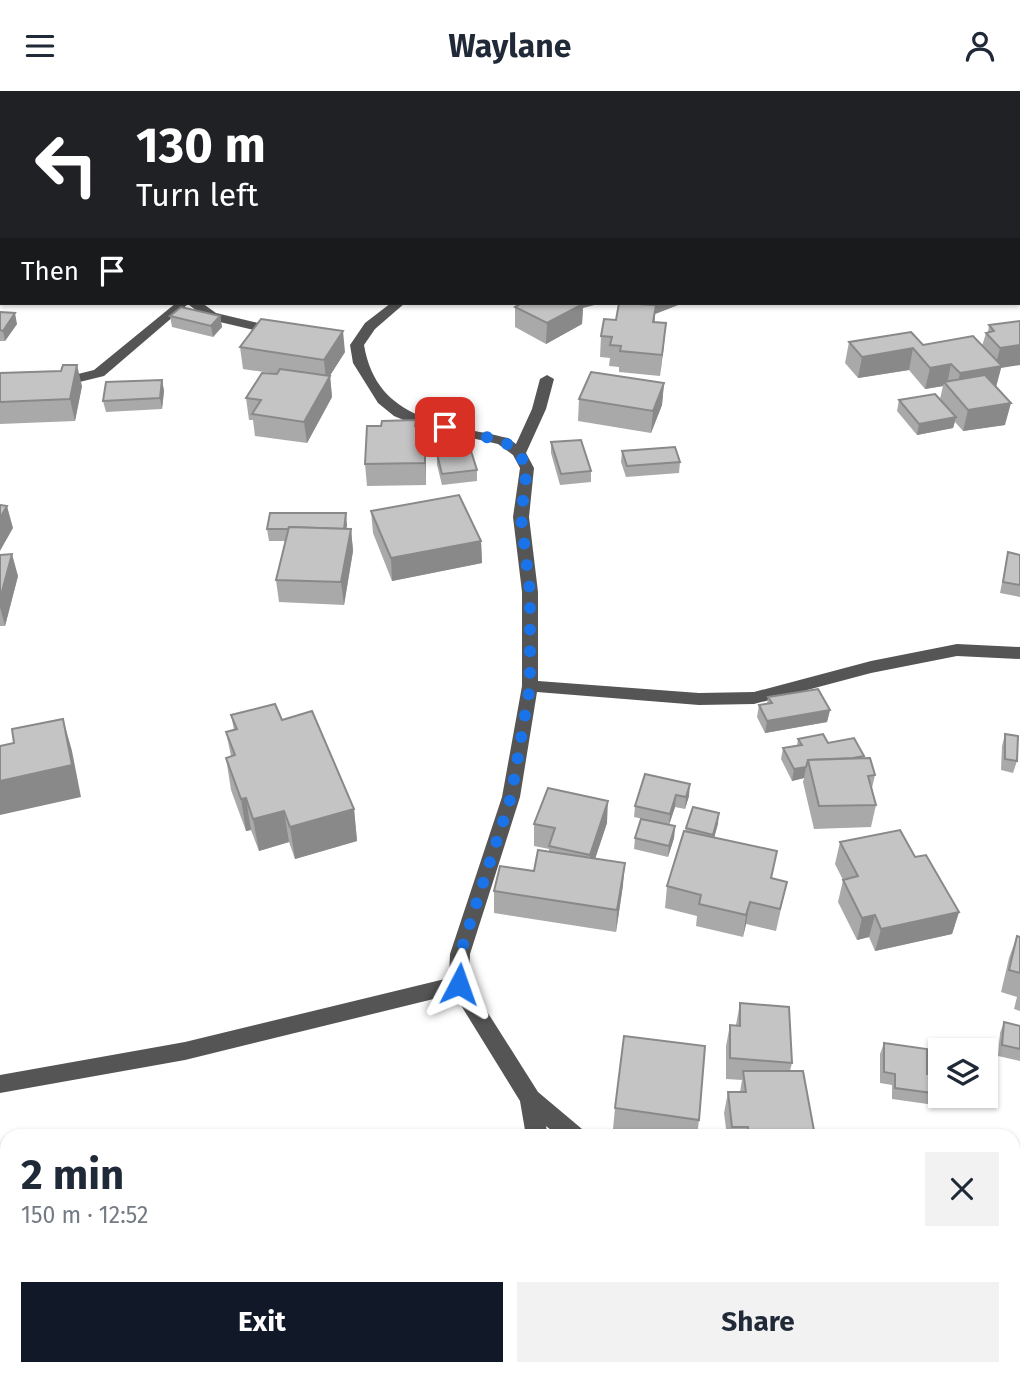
<!DOCTYPE html>
<meta charset="utf-8">
<style>
:root{--surface:#fff;--page:#f2f2f3;--text:#1f2937;--muted:#747a83;--accent:#111827}
body{margin:0;font-family:"Fira Sans",sans-serif;background:var(--page);color:var(--text);height:100vh;display:flex;flex-direction:column;font-size:26px;white-space:nowrap}
*{box-sizing:border-box;margin:0}
p{font-size:23px;color:var(--muted)}
.icon{flex:none;width:38px;height:38px;fill:none;stroke:currentColor;stroke-width:2;stroke-linecap:round;stroke-linejoin:round}
.map{position:relative;flex:1;overflow:hidden}
.sheet{position:absolute;left:0px;top:1038px;width:1020px;height:247px;display:flex;flex-direction:column;background:var(--surface);border-radius:21px 21px 0 0;box-shadow:0 2px 5px #0004}
.sheet>*{flex:none}
.guide{position:absolute;left:0px;top:0px;width:1020px;height:214px;box-shadow:0 2px 5px #0004;background:#202124;color:#fff;overflow:hidden}
.controls{position:absolute;left:928px;top:947px;display:grid;gap:14px}
.controls a{display:grid;place-items:center;width:70px;height:70px;border-radius:0px;background:var(--surface);box-shadow:0 2px 5px #0004;font-size:35px}
.pin{position:absolute;display:grid;place-items:center;width:60px;height:60px;color:#fff;margin:-30px;border-radius:14px;box-shadow:0 4px 10px #0006}
.me{position:absolute;width:77px;margin:-38px;rotate:4deg;stroke-linejoin:round;filter:drop-shadow(0 0 5px #0008)}
.turn{display:flex;align-items:center;gap:24px;height:147px;padding:0 21px;font-size:32px}
.turn .icon{width:91px;height:91px;stroke-width:2.5}
.turn b{display:block;font-size:49px;line-height:60px}
.then{display:flex;align-items:center;height:66px;padding:0 21px;background:#0003;gap:14px;font-size:26px}
.round{display:grid;place-items:center;flex:none;width:74px;height:74px;border-radius:0px;background:var(--page)}
.overview{display:flex;align-items:center;justify-content:space-between;height:119px;padding:0 21px}
h1{font-size:42px;font-weight:700;line-height:52px}
.primary-button{display:flex;gap:14px;margin-top:auto;padding:14px 21px}
.primary-button a{flex:1;height:80px;border-radius:0px;background:var(--accent);color:#fff;font-size:28px;font-weight:700;line-height:80px;text-align:center}
.primary-button a+a{background:var(--page);color:var(--text)}
header{display:flex;justify-content:space-between;align-items:center;height:91px;padding:0 21px;background:var(--surface);font-size:32px;font-weight:700}
.map>svg:first-child{display:block}
.lines{fill:none;stroke-linecap:round;stroke-linejoin:round}
.minor{fill:#555;fill-rule:evenodd}
.wall{fill:#a9a9a9}
.shaded-wall{fill:#898989}
.building{fill:#c4c4c4;stroke:#898989;stroke-width:2}
.route{stroke:#1a73e8;stroke-width:12;stroke-dasharray:0 21.6}
</style>
<header><svg class="icon" aria-label="menu" viewBox="0 0 24 24"><path d="M4 6h16M4 12h16M4 18h16"/></svg>Waylane<svg class="icon" aria-label="person" viewBox="0 0 24 24"><circle cx="12" cy="8" r="4"/><path d="M4 21q1-7 8-7t8 7"/></svg></header>
<div class="map">
<svg width="1020" height="1284" viewBox="0 0 1020 1284">
<rect width="100%" height="100%" fill="#fff"/>
<g class="lines">
<g class="minor">
<path d="M 155,0 L 165,0 L 166,2 L 156,2 Z"/>
<rect x="744" y="0" width="10" height="2"/>
<rect x="1018" y="72" width="2" height="6"/>
<path d="M 176,212 L 202,212 L 216,222 L 284,238 L 286,241 L 279,245 L 207,228 L 188,213 L 104,285 L 59,296 L 52,292 L 54,289 L 94,279 Z"/>
<path d="M 391,212 L 405,212 L 375,238 L 364,254 C 377,331 446,332 508,347 L 516,353 L 532,318 L 540,288 L 547,284 L 554,288 L 546,318 L 526,362 L 534,377 L 529,426 L 538,501 L 538,590 L 699,602 L 754,601 L 871,570 L 957,553 L 1020,556 L 1020,568 L 957,565 L 871,582 L 754,613 L 699,614 L 537,601 L 520,706 L 470,863 L 469,892 L 538,1001 L 582,1038 L 585,1045 L 558,1045 L 546,1035 L 548,1045 L 526,1045 L 520,1010 L 454,903 L 185,969 L 0,1002 L 0,984 L 185,951 L 449,887 L 450,863 L 502,706 L 522,595 L 522,501 L 513,426 L 520,377 L 513,364 L 498,353 L 418,335 L 394,325 L 378,312 L 353,272 L 350,254 L 365,232 Z"/>
<path d="M 398,1278 L 425,1278 L 423,1284 L 396,1284 Z"/>
<path d="M 819,1278 L 847,1278 L 849,1284 L 821,1284 Z"/>
</g>
</g>
<g class="wall">
<rect x="182" y="0" width="36" height="2"/>
<path d="M 250,0 L 294,0 L 294,2 L 251,2 Z"/>
<rect x="638" y="0" width="43" height="2"/>
<path d="M 713,0 L 741,0 L 741,1 L 713,2 Z"/>
<path d="M 764,0 L 829,0 L 828,2 L 764,2 Z"/>
<path d="M 872,0 L 919,0 L 918,2 L 873,2 Z"/>
<path d="M 1018,142 L 1020,142 L 1020,187 L 1018,185 Z"/>
<path d="M 638,212 L 679,212 L 678,214 L 655,223 L 655,231 L 664,253 L 660,285 L 619,281 L 619,276 L 609,275 L 610,267 L 600,266 L 601,245 L 616,229 L 640,213 Z"/>
<path d="M 515,216 L 583,217 L 582,233 L 546,253 L 515,236 Z"/>
<path d="M 0,221 L 17,233 L 5,250 L 0,250 Z"/>
<path d="M 170,225 L 220,225 L 222,236 L 213,246 L 172,236 Z"/>
<path d="M 1020,230 L 1001,277 L 996,296 L 1005,334 L 963,340 L 955,331 L 953,337 L 917,344 L 897,320 L 899,309 L 940,308 L 943,295 L 925,298 L 909,279 L 858,287 L 845,272 L 849,251 L 982,255 L 986,242 L 988,241 L 989,234 Z"/>
<path d="M 240,256 L 345,261 L 330,284 L 332,306 L 307,352 L 255,345 L 253,329 L 249,329 L 246,307 L 277,283 L 243,278 Z"/>
<path d="M 0,282 L 82,295 L 75,330 L 0,333 Z"/>
<path d="M 162,289 L 164,300 L 162,318 L 106,321 L 103,310 Z"/>
<path d="M 664,292 L 662,314 L 651,342 L 578,330 L 579,308 Z"/>
<path d="M 416,335 L 425,335 L 426,394 L 367,395 L 365,373 Z"/>
<path d="M 551,351 L 591,380 L 591,391 L 560,394 L 551,362 Z"/>
<path d="M 622,360 L 680,371 L 679,382 L 626,386 L 621,371 Z"/>
<path d="M 437,363 L 477,379 L 477,390 L 442,394 L 437,374 Z"/>
<path d="M 371,420 L 481,450 L 482,472 L 392,490 L 373,442 Z"/>
<path d="M 347,434 L 346,438 L 351,438 L 353,460 L 344,514 L 279,511 L 276,489 L 285,450 L 269,450 L 267,438 Z"/>
<path d="M 1008,461 L 1020,464 L 1020,506 L 1000,502 Z"/>
<path d="M 0,464 L 18,485 L 5,535 L 0,535 Z"/>
<path d="M 768,606 L 830,619 L 827,631 L 765,642 L 757,626 L 759,614 L 767,613 Z"/>
<path d="M 231,624 L 282,629 L 354,718 L 357,750 L 295,768 L 289,751 L 259,760 L 251,739 L 246,740 L 231,699 L 226,667 L 231,665 L 226,641 L 234,639 Z"/>
<path d="M 1005,643 L 1017,670 L 1013,682 L 1001,679 L 1002,655 Z"/>
<path d="M 798,648 L 828,652 L 864,667 L 875,684 L 872,697 L 876,714 L 871,736 L 814,738 L 803,691 L 804,687 L 792,690 L 781,668 L 783,657 L 797,654 Z"/>
<path d="M 645,683 L 689,705 L 685,718 L 675,716 L 669,734 L 675,735 L 674,747 L 668,766 L 634,758 L 635,747 L 656,731 L 634,726 L 635,715 Z"/>
<path d="M 719,722 L 714,746 L 772,787 L 787,791 L 776,840 L 746,833 L 743,846 L 696,835 L 697,825 L 665,817 L 667,795 L 686,737 Z"/>
<path d="M 607,732 L 595,768 L 623,794 L 616,841 L 494,822 L 494,800 L 534,780 L 549,761 L 549,758 L 534,755 L 534,733 Z"/>
<path d="M 840,751 L 915,766 L 959,821 L 952,843 L 875,860 L 869,846 L 857,849 L 838,811 L 843,789 L 835,773 Z"/>
<path d="M 1017,845 L 1020,846 L 1020,920 L 1014,918 L 1017,906 L 1001,901 L 1009,867 Z"/>
<path d="M 740,912 L 792,972 L 790,980 L 815,1045 L 727,1045 L 724,1022 L 728,1001 L 740,1001 L 742,989 L 726,988 L 726,955 L 730,934 L 736,934 Z"/>
<path d="M 1004,931 L 1020,935 L 1020,970 L 998,965 L 1000,942 Z"/>
<path d="M 884,952 L 927,983 L 940,985 L 940,1004 L 960,1004 L 956,1017 L 892,1008 L 892,994 L 880,992 L 880,963 Z"/>
<path d="M 615,1017 L 699,1029 L 697,1045 L 660,1045 L 613,1038 Z"/>
<rect x="1013" y="1155" width="7" height="76"/>
</g>
<g class="shaded-wall">
<path d="M 1,46 L 2,86 L 0,94 L 0,53 Z"/>
<rect x="1018" y="120" width="2" height="20"/>
<path d="M 570,212 L 602,212 L 583,217 L 582,233 L 546,253 L 547,232 Z"/>
<path d="M 655,212 L 679,212 L 678,214 L 655,223 L 652,252 Z"/>
<path d="M 15,222 L 17,233 L 5,250 L 3,240 Z"/>
<path d="M 220,225 L 222,236 L 213,246 L 211,235 Z"/>
<path d="M 666,232 L 664,253 L 660,285 L 662,264 Z"/>
<path d="M 343,240 L 345,261 L 326,291 L 324,269 Z"/>
<path d="M 1020,254 L 1020,274 L 1001,277 L 996,296 L 955,304 L 960,282 L 995,276 L 1000,257 Z"/>
<path d="M 913,257 L 909,279 L 858,287 L 862,266 Z"/>
<path d="M 951,273 L 947,294 L 944,291 L 943,295 L 925,298 L 930,277 Z"/>
<path d="M 77,274 L 82,295 L 75,330 L 70,308 Z"/>
<path d="M 330,285 L 332,306 L 307,352 L 304,331 Z"/>
<path d="M 162,289 L 164,300 L 162,318 L 160,307 Z"/>
<path d="M 664,292 L 662,314 L 651,342 L 653,320 Z"/>
<path d="M 1011,312 L 1005,334 L 963,340 L 968,319 Z"/>
<path d="M 956,326 L 953,337 L 917,344 L 919,333 Z"/>
<path d="M 425,335 L 426,356 L 426,394 L 425,372 Z"/>
<path d="M 7,415 L 13,437 L 0,460 L 0,427 Z"/>
<path d="M 346,422 L 347,434 L 344,450 L 343,439 Z"/>
<path d="M 351,438 L 353,460 L 344,514 L 341,491 Z"/>
<path d="M 481,450 L 482,472 L 392,490 L 391,467 Z"/>
<path d="M 12,463 L 18,485 L 5,535 L 0,516 L 0,508 Z"/>
<path d="M 830,619 L 827,631 L 765,642 L 767,630 Z"/>
<path d="M 63,628 L 72,660 L 81,706 L 0,724 L 0,690 Z"/>
<path d="M 806,676 L 804,687 L 792,690 L 794,678 Z"/>
<path d="M 690,693 L 689,705 L 685,718 L 686,706 Z"/>
<path d="M 676,704 L 675,716 L 669,734 L 670,723 Z"/>
<path d="M 246,707 L 251,739 L 246,740 L 241,708 Z"/>
<path d="M 608,710 L 607,732 L 589,786 L 590,764 Z"/>
<path d="M 354,718 L 357,750 L 295,768 L 290,736 Z"/>
<path d="M 284,720 L 289,751 L 259,760 L 253,728 Z"/>
<path d="M 719,722 L 718,733 L 712,755 L 713,744 Z"/>
<path d="M 675,735 L 674,747 L 668,766 L 669,755 Z"/>
<path d="M 625,772 L 623,794 L 616,841 L 617,819 Z"/>
<path d="M 750,811 L 746,833 L 743,846 L 746,824 Z"/>
<path d="M 959,821 L 952,843 L 875,860 L 881,838 Z"/>
<path d="M 875,824 L 869,846 L 857,849 L 862,827 Z"/>
</g>
<g class="building">
<path d="M 95,0 L 153,0 L 154,2 L 95,2 Z"/>
<path d="M 366,0 L 393,0 L 394,2 L 366,2 Z"/>
<rect x="401" y="0" width="73" height="2"/>
<path d="M 840,0 L 871,0 L 872,2 L 841,2 Z"/>
<path d="M 0,19 L 2,19 L 2,42 L 0,43 Z"/>
<rect x="1018" y="20" width="2" height="14"/>
<rect x="1018" y="88" width="2" height="32"/>
<path d="M 1018,142 L 1020,142 L 1020,160 L 1018,158 Z"/>
<path d="M 522,212 L 581,212 L 583,213 L 547,232 L 515,216 Z"/>
<path d="M 619,212 L 656,214 L 653,231 L 666,232 L 662,264 L 620,260 L 621,255 L 610,254 L 612,246 L 601,245 L 604,228 L 616,229 Z"/>
<path d="M 181,216 L 220,225 L 211,235 L 170,225 Z"/>
<path d="M 0,221 L 15,222 L 3,240 L 0,239 Z"/>
<path d="M 261,228 L 343,240 L 324,269 L 240,256 Z"/>
<path d="M 1020,230 L 1020,254 L 1000,257 L 986,242 L 994,240 L 989,234 Z"/>
<path d="M 911,241 L 923,254 L 973,245 L 1002,275 L 960,282 L 951,273 L 930,277 L 913,257 L 862,266 L 849,251 Z"/>
<path d="M 63,274 L 77,274 L 70,308 L 0,311 L 0,282 L 61,280 Z"/>
<path d="M 280,278 L 330,285 L 304,331 L 252,323 L 261,309 L 246,307 L 262,282 L 277,283 Z"/>
<path d="M 591,281 L 664,292 L 653,320 L 579,308 Z"/>
<path d="M 985,284 L 1011,312 L 968,319 L 944,291 Z"/>
<path d="M 162,289 L 160,307 L 103,310 L 106,291 Z"/>
<path d="M 935,303 L 956,326 L 919,333 L 899,309 Z"/>
<path d="M 416,329 L 415,335 L 425,335 L 425,372 L 365,373 L 367,335 L 381,335 L 382,330 Z"/>
<path d="M 581,349 L 591,380 L 561,383 L 551,351 Z"/>
<path d="M 675,356 L 680,371 L 627,375 L 622,360 Z"/>
<path d="M 471,360 L 477,379 L 442,383 L 437,363 Z"/>
<path d="M 459,404 L 481,450 L 391,467 L 371,420 Z"/>
<path d="M 0,414 L 7,415 L 0,427 Z"/>
<path d="M 270,422 L 346,422 L 344,438 L 289,436 L 288,438 L 267,438 Z"/>
<path d="M 289,436 L 351,438 L 341,491 L 276,489 Z"/>
<path d="M 1008,461 L 1020,464 L 1020,494 L 1003,491 Z"/>
<path d="M 12,463 L 0,508 L 0,464 Z"/>
<path d="M 818,598 L 830,619 L 767,630 L 759,614 L 772,612 L 768,606 Z"/>
<path d="M 275,613 L 282,629 L 312,620 L 354,718 L 290,736 L 284,720 L 253,728 L 246,707 L 241,708 L 226,667 L 235,664 L 226,641 L 237,638 L 231,624 Z"/>
<path d="M 63,628 L 72,674 L 0,690 L 0,655 L 14,652 L 12,638 Z"/>
<path d="M 823,643 L 828,652 L 854,647 L 864,665 L 853,667 L 808,669 L 806,676 L 794,678 L 783,657 L 802,654 L 798,648 Z"/>
<path d="M 1005,643 L 1018,645 L 1017,670 L 1005,668 Z"/>
<path d="M 870,667 L 875,684 L 868,685 L 876,714 L 819,715 L 808,669 Z"/>
<path d="M 645,683 L 690,693 L 686,706 L 676,704 L 670,723 L 635,715 Z"/>
<path d="M 548,697 L 608,710 L 590,764 L 549,755 L 555,737 L 534,733 Z"/>
<path d="M 693,716 L 719,722 L 713,744 L 686,737 Z"/>
<path d="M 641,728 L 675,735 L 669,755 L 635,747 Z"/>
<path d="M 900,739 L 915,766 L 926,764 L 959,821 L 881,838 L 875,824 L 862,827 L 843,789 L 858,785 L 840,751 Z"/>
<path d="M 684,740 L 777,760 L 771,787 L 787,791 L 780,818 L 750,811 L 746,824 L 699,813 L 701,804 L 667,795 Z"/>
<path d="M 538,759 L 625,772 L 617,819 L 494,800 L 500,775 L 534,780 Z"/>
<path d="M 1017,845 L 1020,846 L 1020,882 L 1009,879 Z"/>
<path d="M 740,912 L 789,916 L 792,972 L 730,967 L 730,934 L 740,935 Z"/>
<path d="M 1004,931 L 1020,935 L 1020,958 L 1002,954 Z"/>
<path d="M 624,945 L 705,955 L 699,1029 L 615,1017 Z"/>
<path d="M 884,952 L 927,958 L 927,983 L 940,985 L 940,1003 L 895,997 L 895,983 L 884,981 Z"/>
<path d="M 743,980 L 803,980 L 815,1045 L 749,1045 L 748,1036 L 732,1036 L 728,1001 L 746,1001 Z"/>
<path d="M 1013,1155 L 1020,1155 L 1020,1221 L 1016,1221 L 1013,1212 Z"/>
<path d="M 800,1278 L 815,1278 L 818,1284 L 780,1284 Z"/>
</g>
<g class="lines">
<path class="route" d="M 445,336 L 503,350 L 519,362 L 527,377 L 521,426 L 530,501 L 530,595 L 511,706 L 460,863 L 459,893"/>
</g>
</svg>
<div class="controls">
<a><svg class="icon" aria-label="layers" viewBox="0 0 24 24"><path d="M12 4l9 5-9 5-9-5zM3 14l9 5 9-5"/></svg></a>
</div>
<div class="pin" style="left:445px;top:336px;background:#d93025"><svg class="icon" aria-label="arrive" viewBox="0 0 24 24"><path d="M6 21V4h12l-3 4 3 4H6"/></svg></div>
<svg class="me" style="left:459px;top:893px" viewBox="-20 -20 40 40"><path d="M0-17L14 15 0 8-14 15z" fill="#1a73e8" stroke="#fff" stroke-width="4"/></svg>
<div class="guide">
<div class="turn"><svg class="icon" aria-label="left" viewBox="0 0 24 24"><path d="M17 20v-9H6M10 6l-5 5 5 5"/></svg><div><b>130 m</b>Turn left</div></div>
<div class="then">Then<svg class="icon" aria-label="arrive" viewBox="0 0 24 24"><path d="M6 21V4h12l-3 4 3 4H6"/></svg></div>
</div>
<section class="sheet">
<div class="overview"><div><h1>2 min</h1><p>150 m · 12:52</p></div><a class="round"><svg class="icon" aria-label="close" viewBox="0 0 24 24"><path d="M6 6l12 12M18 6L6 18"/></svg></a></div>
<div class="primary-button"><a>Exit</a><a>Share</a></div>
</section>
</div>
